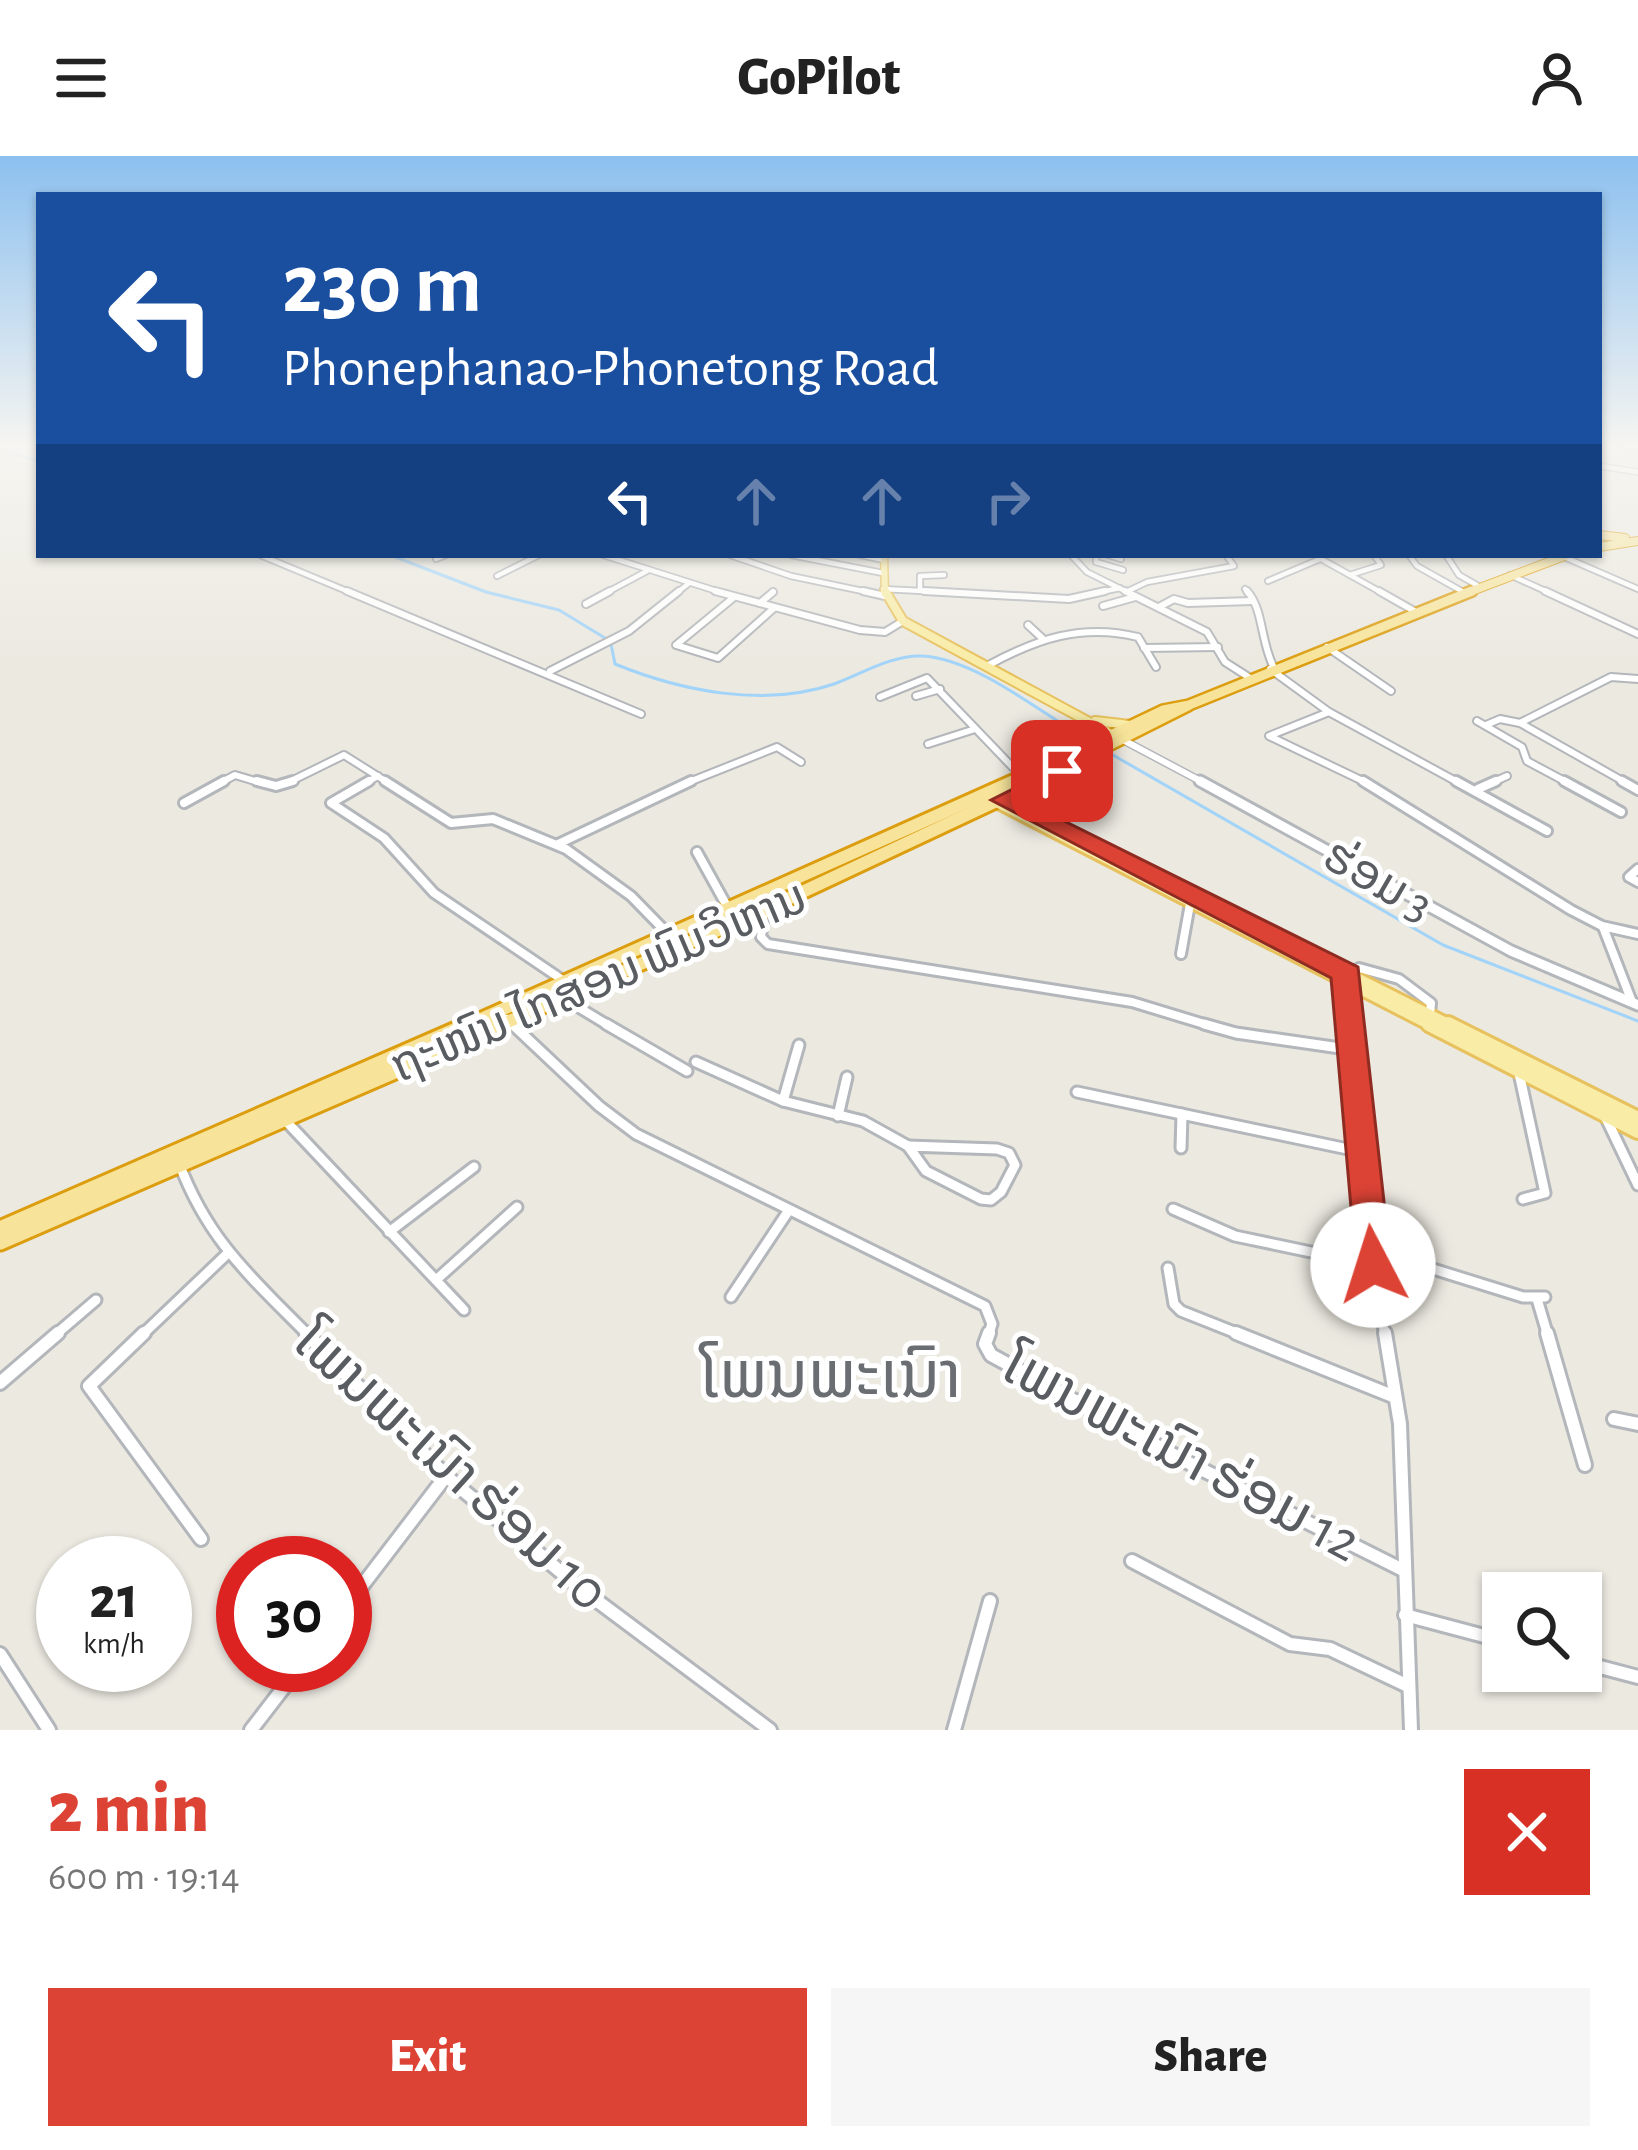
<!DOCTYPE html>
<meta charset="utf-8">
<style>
:root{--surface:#fff;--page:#f6f6f6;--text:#222;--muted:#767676;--accent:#dc4335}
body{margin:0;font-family:"Alegreya Sans","Noto Sans Lao",sans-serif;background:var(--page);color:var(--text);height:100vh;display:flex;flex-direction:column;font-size:45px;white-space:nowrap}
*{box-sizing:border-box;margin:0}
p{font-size:39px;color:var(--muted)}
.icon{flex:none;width:66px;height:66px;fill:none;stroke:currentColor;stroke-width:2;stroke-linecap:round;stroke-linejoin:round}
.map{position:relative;height:1574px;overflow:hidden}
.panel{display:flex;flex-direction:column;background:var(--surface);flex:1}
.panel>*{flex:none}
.hud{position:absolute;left:36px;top:36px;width:1566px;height:366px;border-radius:0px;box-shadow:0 3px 9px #0004;background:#1a4fa0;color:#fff;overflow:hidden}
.controls{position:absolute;left:1482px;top:1416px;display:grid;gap:24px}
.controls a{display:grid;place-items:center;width:120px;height:120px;border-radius:0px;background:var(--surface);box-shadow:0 3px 9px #0004;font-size:60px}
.speed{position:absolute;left:36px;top:1380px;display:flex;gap:24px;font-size:60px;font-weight:700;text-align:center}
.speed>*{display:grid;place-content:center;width:156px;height:156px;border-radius:50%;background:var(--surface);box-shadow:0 3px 9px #0004;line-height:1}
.speed small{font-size:30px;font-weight:400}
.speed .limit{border:18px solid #d22;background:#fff;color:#111}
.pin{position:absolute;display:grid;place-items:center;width:102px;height:102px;color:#fff;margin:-51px;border-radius:24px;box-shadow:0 6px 18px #0006}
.me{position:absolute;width:132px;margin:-66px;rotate:355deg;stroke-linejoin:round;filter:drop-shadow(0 0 9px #0008)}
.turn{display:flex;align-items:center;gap:42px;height:252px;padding:0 48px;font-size:54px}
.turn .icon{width:156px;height:156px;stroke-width:2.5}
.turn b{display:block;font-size:84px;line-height:102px}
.lanes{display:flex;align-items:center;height:114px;padding:0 48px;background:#0003;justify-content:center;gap:60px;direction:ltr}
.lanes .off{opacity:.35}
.round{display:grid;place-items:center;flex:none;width:126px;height:126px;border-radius:0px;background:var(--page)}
.headline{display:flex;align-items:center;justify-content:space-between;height:204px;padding:0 48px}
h1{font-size:72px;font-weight:800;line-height:90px;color:var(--accent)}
.primary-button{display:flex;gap:24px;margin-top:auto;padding:24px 48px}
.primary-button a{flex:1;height:138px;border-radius:0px;background:var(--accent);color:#fff;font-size:48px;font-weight:800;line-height:138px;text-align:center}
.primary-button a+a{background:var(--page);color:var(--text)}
header{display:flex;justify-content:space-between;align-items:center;height:156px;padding:0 48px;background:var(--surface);font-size:54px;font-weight:800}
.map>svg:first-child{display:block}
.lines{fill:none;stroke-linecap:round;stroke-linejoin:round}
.stream{stroke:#a2d3f9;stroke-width:3}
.minor-far4-casing{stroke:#b3b6ba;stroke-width:8}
.minor-far3-casing{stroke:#b3b6ba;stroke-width:10}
.minor-far2-casing{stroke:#b3b6ba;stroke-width:14}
.minor-far1-casing{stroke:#b3b6ba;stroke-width:15}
.minor-casing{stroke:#b3b6ba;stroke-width:18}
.tertiary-far1-casing{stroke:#b3b6ba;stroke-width:9}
.tertiary-casing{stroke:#b3b6ba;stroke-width:15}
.primary-far3-casing{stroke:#e7c15d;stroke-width:9}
.primary-far2-casing{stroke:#e7c15d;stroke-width:12}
.primary-far1-casing{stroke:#e7c15d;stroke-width:16}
.primary-casing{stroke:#e7c15d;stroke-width:20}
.trunk-far3-casing{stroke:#dc9d0f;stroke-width:10}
.trunk-far2-casing{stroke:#dc9d0f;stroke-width:14}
.trunk-far1-casing{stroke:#dc9d0f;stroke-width:18}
.trunk-casing{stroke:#dc9d0f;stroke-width:21}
.minor-far4{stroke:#fff;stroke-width:4.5}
.minor-far3{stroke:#fff;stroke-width:6}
.minor-far2{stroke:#fff;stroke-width:8}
.minor-far1{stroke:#fff;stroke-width:9}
.minor{stroke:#fff;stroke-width:12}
.tertiary-far1{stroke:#fff;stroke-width:6}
.tertiary{stroke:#fff;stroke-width:9}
.primary-far3{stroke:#f9eca7;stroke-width:6}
.primary-far2{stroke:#f9eca7;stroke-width:8}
.primary-far1{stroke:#f9eca7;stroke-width:10}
.primary{stroke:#f9eca7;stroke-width:14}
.trunk-far3{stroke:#f7e49a;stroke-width:8}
.trunk-far2{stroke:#f7e49a;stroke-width:9}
.trunk-far1{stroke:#f7e49a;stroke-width:12}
.trunk{stroke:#f7e49a;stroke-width:15}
.route{fill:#dc4335;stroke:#8f2c22;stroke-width:3}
.labels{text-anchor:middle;stroke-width:10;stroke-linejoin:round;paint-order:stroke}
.street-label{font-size:48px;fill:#595c60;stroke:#fff}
.near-street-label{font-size:57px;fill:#595c60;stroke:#fff}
.near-quarter-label{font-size:66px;fill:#6a6e72;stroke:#fff}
</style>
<header><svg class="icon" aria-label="menu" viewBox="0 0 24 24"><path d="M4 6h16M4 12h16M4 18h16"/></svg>GoPilot<svg class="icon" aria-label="person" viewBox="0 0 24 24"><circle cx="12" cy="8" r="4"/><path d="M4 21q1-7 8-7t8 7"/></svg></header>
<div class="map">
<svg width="1638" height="1574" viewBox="0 0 1638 1574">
<rect width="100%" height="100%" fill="#ebe9e0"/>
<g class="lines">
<g class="stream">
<path d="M 0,293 L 39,306"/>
<path d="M 390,399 L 486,436 L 559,454 L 605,482"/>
<path d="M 611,488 L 615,508 C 681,535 764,552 834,528 C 862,518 891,499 922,500 C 974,502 1042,557 1087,584"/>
<path d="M 1106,595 L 1443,789 L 1638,865"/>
</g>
<defs>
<g id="minor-far4">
<path d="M 1621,288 L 1636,291"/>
<path d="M 1599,310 L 1638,316"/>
<path d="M 260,399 L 354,438"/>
<path d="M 603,399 L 726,438"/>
<path d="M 730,399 L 791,420 L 877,438"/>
<path d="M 791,399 L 883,417"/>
<path d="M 860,399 L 884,404"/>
<path d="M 1071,399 L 1087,416 L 1131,438"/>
<path d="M 1096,399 L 1096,406 L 1123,414"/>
<path d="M 1108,399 L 1121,403"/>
<path d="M 1314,399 L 1384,438"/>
<path d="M 1409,399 L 1417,410 L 1465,437"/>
<path d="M 1446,399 L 1459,419 L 1480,431"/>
<path d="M 1562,400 L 1638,433"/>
<path d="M 436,403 L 446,399"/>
<path d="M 1350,419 L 1381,409 L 1374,399"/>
<path d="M 1510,419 L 1552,438"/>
<path d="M 497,420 L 539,399"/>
<path d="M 1268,425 L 1320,403"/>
<path d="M 883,433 L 980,438"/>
<path d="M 920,433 L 920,420 L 944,419"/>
<path d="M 1245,433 L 1250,438"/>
<path d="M 1128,435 L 1147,426 L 1234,410 L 1226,399"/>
<path d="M 604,438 L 647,415"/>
<path d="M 675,438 L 688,428"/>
<path d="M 1091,438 L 1120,432"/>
</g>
<g id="minor-far3">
<path d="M 347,435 L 641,558"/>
<path d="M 715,435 L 860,474 L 885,476 L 903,465"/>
<path d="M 863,435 L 885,440"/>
<path d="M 924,435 L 1069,443 L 1105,435"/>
<path d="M 1125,435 L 1207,476 L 1225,506 L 1250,522"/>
<path d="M 1247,435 C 1264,454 1260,485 1274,512"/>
<path d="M 1379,435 L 1416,456"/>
<path d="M 1545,435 L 1638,478"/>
<path d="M 733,442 L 676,489 L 718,502 L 774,452"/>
<path d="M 760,447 L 773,436"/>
<path d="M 586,448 L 610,435"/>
<path d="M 1103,450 L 1135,441"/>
<path d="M 1159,451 L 1174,443 L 1188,447 L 1252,445"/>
<path d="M 1028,469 L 1042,482"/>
<path d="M 1327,491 L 1391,535"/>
<path d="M 1144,492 L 1218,491"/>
<path d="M 987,510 C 1036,483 1082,467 1138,481 L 1156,511"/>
<path d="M 1270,513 L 1329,556 L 1461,628"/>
<path d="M 550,515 L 629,475 L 679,435"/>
<path d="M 916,540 L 940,533"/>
<path d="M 880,541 L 927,522 L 1022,621"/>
<path d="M 1329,556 L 1269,580 L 1369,628"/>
<path d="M 1477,565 L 1522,591 L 1527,605 L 1570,628"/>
<path d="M 1520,567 L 1611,521 L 1638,523"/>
<path d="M 1486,569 L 1500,563 L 1520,567 L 1628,628"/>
<path d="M 928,588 L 972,574"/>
<path d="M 218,628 L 235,619 L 265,628"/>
<path d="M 285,628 L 344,599 L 390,628"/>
<path d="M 364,628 L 378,620"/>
<path d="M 684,628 L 777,591 L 801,606"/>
<path d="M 1489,628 L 1507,620"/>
</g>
<g id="minor-far2">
<path d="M 257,625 L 276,630 L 293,625"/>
<path d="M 369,625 L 331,647 L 384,682 L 434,737 L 564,825 L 578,851 L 611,871"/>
<path d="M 385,625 L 451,667 L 493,663 L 566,693 L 631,740 L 670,780"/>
<path d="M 1363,625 L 1571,754 L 1602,770 L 1638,778"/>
<path d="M 1456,625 L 1547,675"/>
<path d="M 1564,625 L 1621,656"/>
<path d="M 1622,625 L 1638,634"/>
<path d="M 1478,633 L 1496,625"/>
<path d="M 184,647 L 224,625"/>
<path d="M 558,688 L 691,625"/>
<path d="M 697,696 L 728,752"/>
<path d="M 1638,713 L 1629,721 L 1638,726"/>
<path d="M 764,756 L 761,781 L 768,788 L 1132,846 L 1214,871"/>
<path d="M 1603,771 L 1632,846"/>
<path d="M 1181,798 L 1190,748"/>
<path d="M 507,863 L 515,871"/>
<path d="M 1350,871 L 1343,826 L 1359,812 L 1399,823 L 1431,847 L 1430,858"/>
</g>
<g id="minor-far1">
<path d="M 512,868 L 599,950 L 636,978 L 985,1150 L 992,1168 L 988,1180"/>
<path d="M 606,868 L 687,915"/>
<path d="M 1204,868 L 1236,877 L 1354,894"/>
<path d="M 1349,868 L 1373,1109 L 1385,1180"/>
<path d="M 696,906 L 783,945 L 863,965 L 908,990"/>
<path d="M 1519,917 L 1545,1037 L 1523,1043"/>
<path d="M 1077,936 L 1362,996"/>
<path d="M 783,945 L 799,889"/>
<path d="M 838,960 L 847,921"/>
<path d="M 1605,960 L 1638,1029"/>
<path d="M 284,963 L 464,1154"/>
<path d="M 908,990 L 997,993 L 1009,997 L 1015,1009 L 1001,1036 L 991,1044 L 981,1043 L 926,1015 Z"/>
<path d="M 1181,992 L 1182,958"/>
<path d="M 179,1007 C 208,1085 253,1123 309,1180"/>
<path d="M 1173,1053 L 1235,1080 L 1373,1109"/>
<path d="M 389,1076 L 474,1011"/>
<path d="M 1372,1094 L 1523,1141 L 1545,1141"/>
<path d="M 1168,1112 L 1174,1148 L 1181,1155 L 1244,1180"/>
<path d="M 436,1124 L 517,1051"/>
<path d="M 731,1141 L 789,1054"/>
<path d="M 1537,1143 L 1548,1180"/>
<path d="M 54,1180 L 96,1144"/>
<path d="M 141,1180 L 228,1097"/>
</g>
<g id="minor">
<path d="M 144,1177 L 89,1230 L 201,1383"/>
<path d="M 306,1177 L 446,1320 L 580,1432 L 770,1574"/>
<path d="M 989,1177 L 985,1188 L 991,1199 L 1181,1303 L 1405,1415"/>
<path d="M 1236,1177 L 1395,1241"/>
<path d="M 1385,1177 L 1400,1268 L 1411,1574"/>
<path d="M 1547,1177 L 1585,1309"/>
<path d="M 0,1227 L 58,1177"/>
<path d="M 1614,1263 L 1638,1268"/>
<path d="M 1132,1405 L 1290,1488 L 1330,1493 L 1408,1530"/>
<path d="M 345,1452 L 446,1320"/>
<path d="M 1405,1459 L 1503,1485"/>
<path d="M 0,1498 L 49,1574"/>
<path d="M 1581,1506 L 1638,1521"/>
<path d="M 251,1574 L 301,1509"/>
<path d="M 954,1574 L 990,1445"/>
</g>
<path id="tertiary-far1" d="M 1125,585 L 1206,628"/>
<path id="tertiary" d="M 1200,625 L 1511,795 L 1638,849"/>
<path id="primary-far3" d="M 884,399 L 885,438"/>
<g id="primary-far2">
<path d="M 885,435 L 903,465 L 1113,579"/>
<path d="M 1095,565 L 1130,569"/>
</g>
<g id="primary-far1">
<path d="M 989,642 L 1434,871"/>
<path d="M 1035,660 L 1454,871"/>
</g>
<g id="primary">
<path d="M 1429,868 L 1638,975"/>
<path d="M 1448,868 L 1638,963"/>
</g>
<g id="trunk-far3">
<path d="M 1599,379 L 1625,382"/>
<path d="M 1599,391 L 1638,385"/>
<path d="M 1464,438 L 1567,399"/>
</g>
<g id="trunk-far2">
<path d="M 1008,628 L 1163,554 L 1189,549 L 1472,435"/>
<path d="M 1033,628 L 1188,550"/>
</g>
<g id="trunk-far1">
<path d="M 463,871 L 1014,625"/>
<path d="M 496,871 L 764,754 L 1039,625"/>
</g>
<g id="trunk">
<path d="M 0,1073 L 470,868"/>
<path d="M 0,1086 L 503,868"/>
</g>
</defs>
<use href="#minor-far4" class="minor-far4-casing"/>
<use href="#minor-far3" class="minor-far3-casing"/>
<use href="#minor-far2" class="minor-far2-casing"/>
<use href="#minor-far1" class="minor-far1-casing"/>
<use href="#minor" class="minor-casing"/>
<use href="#tertiary-far1" class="tertiary-far1-casing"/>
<use href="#tertiary" class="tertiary-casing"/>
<use href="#primary-far3" class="primary-far3-casing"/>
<use href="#primary-far2" class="primary-far2-casing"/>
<use href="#primary-far1" class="primary-far1-casing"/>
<use href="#primary" class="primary-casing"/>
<use href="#trunk-far3" class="trunk-far3-casing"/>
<use href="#trunk-far2" class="trunk-far2-casing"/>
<use href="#trunk-far1" class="trunk-far1-casing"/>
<use href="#trunk" class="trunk-casing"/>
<use href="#minor-far4" class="minor-far4"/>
<use href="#minor-far3" class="minor-far3"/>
<use href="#minor-far2" class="minor-far2"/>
<use href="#minor-far1" class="minor-far1"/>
<use href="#minor" class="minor"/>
<use href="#tertiary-far1" class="tertiary-far1"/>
<use href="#tertiary" class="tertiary"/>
<use href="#primary-far3" class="primary-far3"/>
<use href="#primary-far2" class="primary-far2"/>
<use href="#primary-far1" class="primary-far1"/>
<use href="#primary" class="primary"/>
<use href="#trunk-far3" class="trunk-far3"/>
<use href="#trunk-far2" class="trunk-far2"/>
<use href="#trunk-far1" class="trunk-far1"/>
<use href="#trunk" class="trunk"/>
</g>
<linearGradient id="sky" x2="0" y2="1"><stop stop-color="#8cc0ef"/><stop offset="0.57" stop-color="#f6f5f1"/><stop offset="1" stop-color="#f6f5f1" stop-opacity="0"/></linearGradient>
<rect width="1638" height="508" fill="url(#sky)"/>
<path class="route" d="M 1062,608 L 1070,610 L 1070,620 L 1022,644 L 1358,811 L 1391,1109 L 1386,1122 L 1373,1127 L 1361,1122 L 1356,1109 L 1331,822 L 991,644 Z"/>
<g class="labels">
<g class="street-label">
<text transform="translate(1379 723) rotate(30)" y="17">ຮ່ອມ 3</text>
<text transform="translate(598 824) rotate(-23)" y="17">ຖະໜົນ ໄກສອນ ພົມວິຫານ</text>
</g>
<g class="near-street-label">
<text transform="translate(1183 1296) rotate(28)" y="20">ໂພນພະເນົາ ຮ່ອມ 12</text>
<text transform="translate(453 1309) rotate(42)" y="20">ໂພນພະເນົາ ຮ່ອມ 10</text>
</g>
<g class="near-quarter-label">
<text x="831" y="1241">ໂພນພະເນົາ</text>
</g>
</g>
</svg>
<div class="controls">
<a><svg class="icon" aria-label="search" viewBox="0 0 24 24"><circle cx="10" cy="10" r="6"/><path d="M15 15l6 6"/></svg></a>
</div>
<div class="speed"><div>21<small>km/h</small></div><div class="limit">30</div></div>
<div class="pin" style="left:1062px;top:615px;background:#d93025"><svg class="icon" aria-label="arrive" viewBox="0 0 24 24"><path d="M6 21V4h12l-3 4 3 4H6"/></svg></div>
<svg class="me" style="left:1373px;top:1109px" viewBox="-20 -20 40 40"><circle r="19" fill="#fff"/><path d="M0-13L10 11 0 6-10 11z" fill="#dc4335"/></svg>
<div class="hud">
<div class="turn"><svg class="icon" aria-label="left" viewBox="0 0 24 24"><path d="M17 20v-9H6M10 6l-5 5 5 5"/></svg><div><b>230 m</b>Phonephanao-Phonetong Road</div></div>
<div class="lanes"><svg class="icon" aria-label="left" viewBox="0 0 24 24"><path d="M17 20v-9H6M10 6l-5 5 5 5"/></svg><svg class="icon off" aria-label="ahead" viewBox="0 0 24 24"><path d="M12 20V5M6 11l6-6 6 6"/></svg><svg class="icon off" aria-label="ahead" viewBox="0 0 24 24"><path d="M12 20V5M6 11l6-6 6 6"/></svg><svg class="icon off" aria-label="right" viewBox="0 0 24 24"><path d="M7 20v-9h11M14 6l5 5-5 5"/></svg></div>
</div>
</div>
<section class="panel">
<div class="headline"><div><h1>2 min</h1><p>600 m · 19:14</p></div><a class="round" style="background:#d93025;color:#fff"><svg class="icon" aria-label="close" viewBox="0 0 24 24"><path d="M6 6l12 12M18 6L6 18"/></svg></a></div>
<div class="primary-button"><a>Exit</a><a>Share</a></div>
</section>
